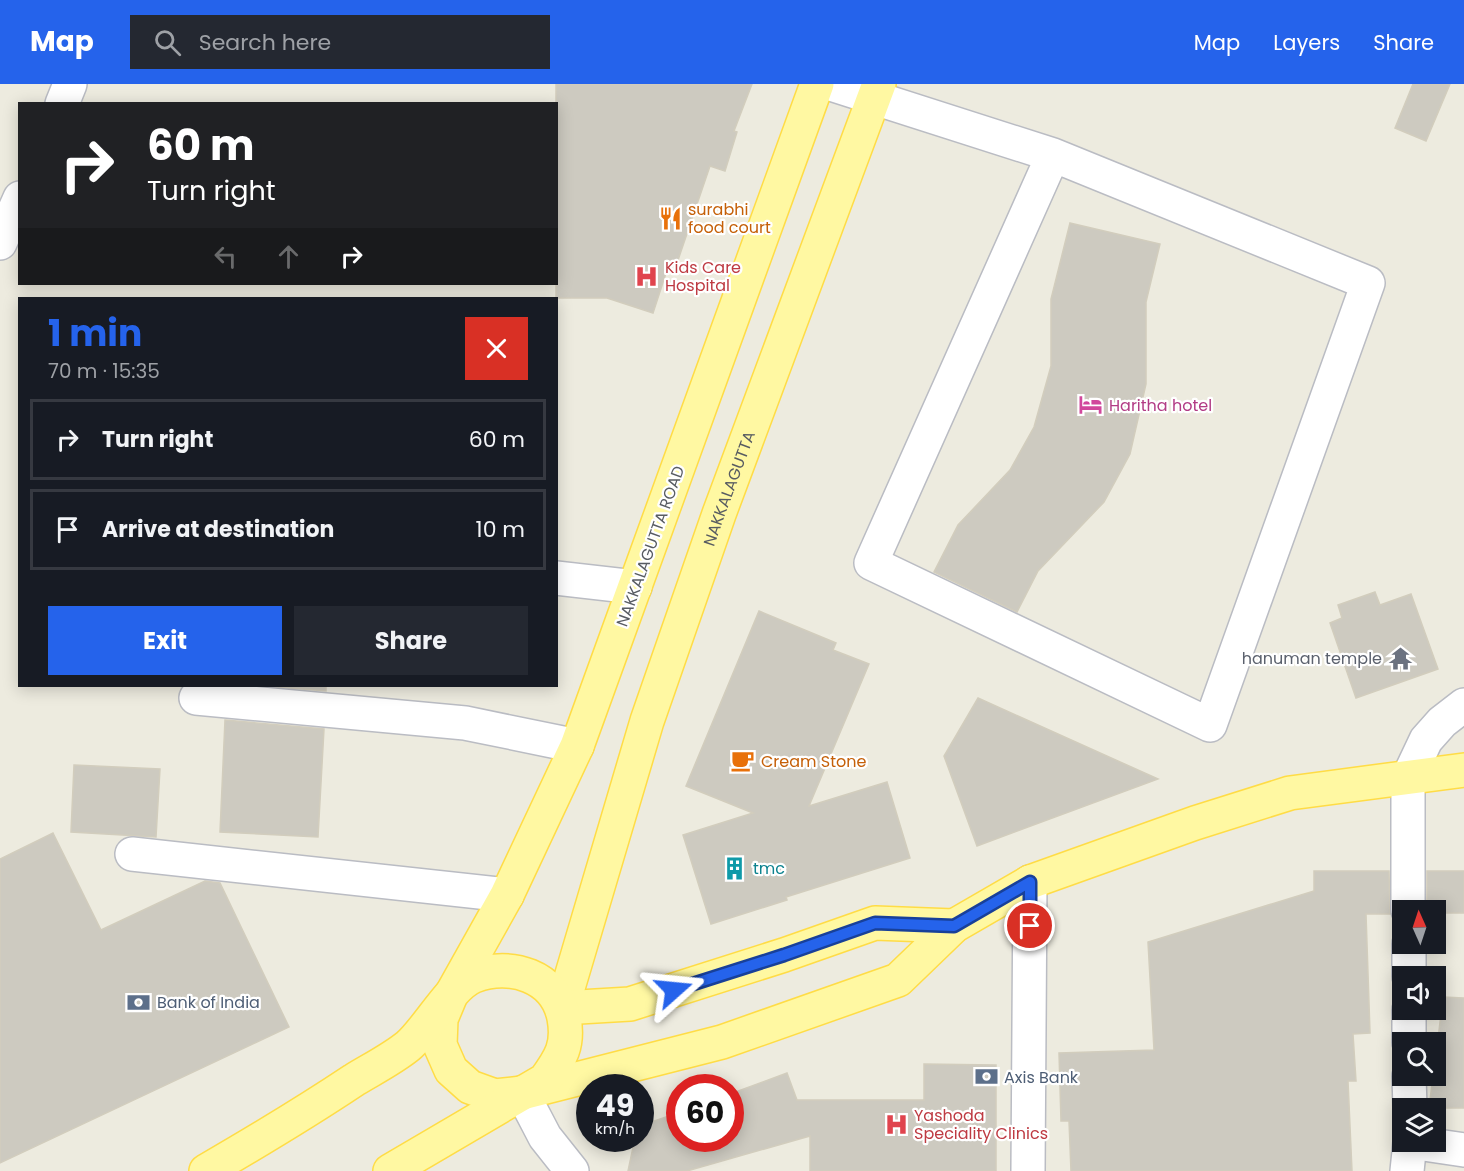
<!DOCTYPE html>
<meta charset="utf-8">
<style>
:root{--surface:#171b24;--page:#242831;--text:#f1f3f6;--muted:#9ea1a6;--line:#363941;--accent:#2563eb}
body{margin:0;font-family:Poppins,sans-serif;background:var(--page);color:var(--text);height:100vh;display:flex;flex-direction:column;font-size:22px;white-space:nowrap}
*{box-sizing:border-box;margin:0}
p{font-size:20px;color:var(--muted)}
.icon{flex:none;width:33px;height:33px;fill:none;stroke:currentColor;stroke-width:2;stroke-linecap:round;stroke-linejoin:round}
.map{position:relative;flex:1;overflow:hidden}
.sheet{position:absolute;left:18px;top:213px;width:540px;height:390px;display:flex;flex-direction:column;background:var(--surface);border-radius:0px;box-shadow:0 3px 15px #0003}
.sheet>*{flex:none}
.hud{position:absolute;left:18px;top:18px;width:540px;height:183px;border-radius:0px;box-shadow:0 3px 15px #0003;background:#202124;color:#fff;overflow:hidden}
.needle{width:39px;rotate:357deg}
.fabs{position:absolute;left:1392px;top:816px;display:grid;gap:12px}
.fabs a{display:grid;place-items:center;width:54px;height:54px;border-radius:0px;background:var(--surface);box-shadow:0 3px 15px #0003;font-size:30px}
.speed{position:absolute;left:576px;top:990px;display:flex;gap:12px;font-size:30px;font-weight:700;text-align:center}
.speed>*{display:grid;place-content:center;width:78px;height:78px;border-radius:50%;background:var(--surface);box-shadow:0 3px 15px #0003;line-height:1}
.speed small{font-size:15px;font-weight:400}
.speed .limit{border:9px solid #d22;background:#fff;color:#111}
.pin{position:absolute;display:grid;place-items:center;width:51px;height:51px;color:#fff;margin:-26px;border:3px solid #fff;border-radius:50%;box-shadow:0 2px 6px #0007}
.me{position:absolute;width:66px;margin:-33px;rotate:72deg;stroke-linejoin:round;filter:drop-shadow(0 0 4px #0008)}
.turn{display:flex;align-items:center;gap:21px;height:126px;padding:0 30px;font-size:27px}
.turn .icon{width:78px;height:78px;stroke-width:2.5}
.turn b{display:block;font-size:42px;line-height:51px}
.lanes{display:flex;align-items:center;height:57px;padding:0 30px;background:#0003;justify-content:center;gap:30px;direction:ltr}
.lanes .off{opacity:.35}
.round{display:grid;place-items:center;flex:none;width:63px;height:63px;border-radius:0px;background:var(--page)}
.headline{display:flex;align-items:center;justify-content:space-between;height:102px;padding:0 30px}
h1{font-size:36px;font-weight:700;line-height:45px;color:var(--accent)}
.action{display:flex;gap:12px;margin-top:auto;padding:12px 30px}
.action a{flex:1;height:69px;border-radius:0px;background:var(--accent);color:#fff;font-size:24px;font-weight:700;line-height:69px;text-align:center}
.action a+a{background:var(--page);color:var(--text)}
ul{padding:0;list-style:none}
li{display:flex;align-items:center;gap:18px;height:81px;margin:0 12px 9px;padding:0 18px;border:3px solid var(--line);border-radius:0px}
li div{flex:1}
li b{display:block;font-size:22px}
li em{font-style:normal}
header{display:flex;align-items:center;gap:36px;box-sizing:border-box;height:84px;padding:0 30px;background:var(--accent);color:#fff}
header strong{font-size:28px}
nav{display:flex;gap:33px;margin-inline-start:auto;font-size:21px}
.search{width:420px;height:54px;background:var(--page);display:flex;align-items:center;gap:15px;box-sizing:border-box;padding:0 21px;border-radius:0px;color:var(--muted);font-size:22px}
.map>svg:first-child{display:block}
.building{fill:#cdcac0;stroke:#d2cdbd;stroke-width:1.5}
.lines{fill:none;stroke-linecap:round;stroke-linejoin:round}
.street-casing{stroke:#babcc3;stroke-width:36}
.primary-casing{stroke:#ffdc46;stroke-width:36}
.street{stroke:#fff;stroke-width:33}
.primary{stroke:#fff8a2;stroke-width:33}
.route-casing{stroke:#184099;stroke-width:15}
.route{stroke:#2563eb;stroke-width:10}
.labels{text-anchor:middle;stroke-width:4.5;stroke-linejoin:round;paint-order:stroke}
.food-label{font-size:16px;fill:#c56008;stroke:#fff;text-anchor:start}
.health-label{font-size:16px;fill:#be3a42;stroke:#fff;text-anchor:start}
.hotel-label{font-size:16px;fill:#b23c85;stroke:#fff;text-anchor:start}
.street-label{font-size:16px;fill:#585c62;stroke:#fff}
.worship-label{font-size:16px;fill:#5b616d;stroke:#fff;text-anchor:end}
.culture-label{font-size:16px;fill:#0d838f;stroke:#fff;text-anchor:start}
.service-label{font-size:16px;fill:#4e5e75;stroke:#fff;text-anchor:start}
</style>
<header>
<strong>Map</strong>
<div class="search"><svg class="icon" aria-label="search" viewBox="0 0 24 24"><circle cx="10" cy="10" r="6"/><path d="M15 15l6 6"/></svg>Search here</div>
<nav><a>Map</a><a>Layers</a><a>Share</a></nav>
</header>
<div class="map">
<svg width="1464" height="1087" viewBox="0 0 1464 1087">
<rect width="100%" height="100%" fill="#edebdf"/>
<g class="building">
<path d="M 556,0 L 752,0 L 734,47 L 737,48 L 725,87 L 710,82 L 676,182 L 669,180 L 653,229 L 607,214 L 556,214 Z"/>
<path d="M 1413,0 L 1450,0 L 1426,57 L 1395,44 Z"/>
<path d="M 1070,139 L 1160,160 L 1146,218 L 1146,300 L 1130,370 L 1104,418 L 1038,487 L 1017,528 L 934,488 L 958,441 L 1010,386 L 1034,343 L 1051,282 L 1051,215 Z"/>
<path d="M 1375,508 L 1380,521 L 1411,510 L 1438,585 L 1356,614 L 1330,539 L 1342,534 L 1338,521 Z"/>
<path d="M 759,527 L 836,559 L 833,566 L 869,580 L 809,722 L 887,698 L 910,774 L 786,813 L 787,816 L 711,840 L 683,751 L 753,729 L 686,702 Z"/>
<path d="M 264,602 L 326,602 L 326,607 Z"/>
<path d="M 978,614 L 1158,695 L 977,762 L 944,672 Z"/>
<path d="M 225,636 L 324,645 L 318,753 L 220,748 Z"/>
<path d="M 74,681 L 160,685 L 156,753 L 71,748 Z"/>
<path d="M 53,749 L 101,846 L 205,797 L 220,799 L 289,943 L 0,1079 L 0,775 Z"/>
<path d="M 1314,787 L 1389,787 L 1390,830 L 1366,830 L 1370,949 L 1353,950 L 1356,997 L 1348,997 L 1352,1087 L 1071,1087 L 1069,1037 L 1061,1037 L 1059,969 L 1154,966 L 1148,858 L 1314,807 Z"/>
<path d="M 1427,787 L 1464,787 L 1464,829 L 1436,829 L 1436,826 L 1427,826 Z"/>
<path d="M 1443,913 L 1464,914 L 1464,1024 L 1429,1024 L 1433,992 L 1436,992 L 1436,972 Z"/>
<path d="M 924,980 L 996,981 L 996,1087 L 810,1087 L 810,1052 L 687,1087 L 628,1087 L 635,1054 L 640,1054 L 640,1042 L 680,1028 L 680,1054 L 730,1054 L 730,1010 L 787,989 L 797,1016 L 924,1016 Z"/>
</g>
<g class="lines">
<defs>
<g id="street">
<path d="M 831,0 L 1053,71 L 1368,199 L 1210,641 L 871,479 L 1053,71"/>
<path d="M 62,20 L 70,0"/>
<path d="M 0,159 L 20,114"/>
<path d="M 556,494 L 635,503"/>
<path d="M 196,614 L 465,639 L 577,662"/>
<path d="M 132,770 L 507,811"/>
<path d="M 1408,826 L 1408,694 L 1426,656 L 1442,638 L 1464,621"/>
<path d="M 1409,860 L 1409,892"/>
<path d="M 1409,926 L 1409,958"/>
<path d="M 1409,992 L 1410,1024"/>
<path d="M 522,1009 L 545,1053 L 572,1087"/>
<path d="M 1410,1058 L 1464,1066"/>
<path d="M 1028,1087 L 1030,798"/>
<path d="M 1407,1087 L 1410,1058"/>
</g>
<g id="primary">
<path d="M 817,0 L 577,662 L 507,811 L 451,911 L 441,935 L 440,961 L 451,986 L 470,1003 L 495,1012 L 522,1009 L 722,958 L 898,896 L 954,842 L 1030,798 L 1195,739 L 1290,709 L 1464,686"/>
<path id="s1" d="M 562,924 L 647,637 L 719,430 L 879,0"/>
<path d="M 562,924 L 630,920 L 784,871 L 875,839 L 954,842"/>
<path d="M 206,1087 C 256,1058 306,1028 354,996 C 372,985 392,975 408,962 C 428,945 450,902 474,892 C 510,878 556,892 564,934 C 569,961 561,974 545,996 L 390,1087"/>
</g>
</defs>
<use href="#street" class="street-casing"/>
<use href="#primary" class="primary-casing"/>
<use href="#street" class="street"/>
<use href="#primary" class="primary"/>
</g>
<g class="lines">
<defs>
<path id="route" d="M 674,906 L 784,871 L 875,839 L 954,842 L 1030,798 L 1030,842"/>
</defs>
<use href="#route" class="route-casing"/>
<use href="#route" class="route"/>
</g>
<defs>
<symbol id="restaurant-bare" viewBox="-9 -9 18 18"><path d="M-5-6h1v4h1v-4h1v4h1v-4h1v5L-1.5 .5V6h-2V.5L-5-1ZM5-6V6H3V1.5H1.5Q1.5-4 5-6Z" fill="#e8710a" stroke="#fff" stroke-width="2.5" paint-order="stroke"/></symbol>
<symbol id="hospital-bare" viewBox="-9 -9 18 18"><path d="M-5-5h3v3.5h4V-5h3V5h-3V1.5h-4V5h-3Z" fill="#e0444e" stroke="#fff" stroke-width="2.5" paint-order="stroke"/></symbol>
<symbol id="hotel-bare" viewBox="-9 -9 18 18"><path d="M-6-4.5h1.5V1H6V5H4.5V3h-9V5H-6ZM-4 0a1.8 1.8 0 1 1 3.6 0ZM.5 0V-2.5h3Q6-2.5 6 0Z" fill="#d1479c" stroke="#fff" stroke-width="2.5" paint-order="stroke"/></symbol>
<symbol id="temple-bare" viewBox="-9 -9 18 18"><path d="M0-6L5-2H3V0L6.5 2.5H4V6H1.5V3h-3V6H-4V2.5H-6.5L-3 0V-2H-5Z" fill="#6b7280" stroke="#fff" stroke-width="2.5" paint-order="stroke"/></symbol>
<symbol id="cafe-bare" viewBox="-9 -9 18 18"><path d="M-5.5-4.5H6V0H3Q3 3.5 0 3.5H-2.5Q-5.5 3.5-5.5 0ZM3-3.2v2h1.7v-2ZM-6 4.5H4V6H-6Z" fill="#e8710a" stroke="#fff" stroke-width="2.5" paint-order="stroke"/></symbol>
<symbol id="building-bare" viewBox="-9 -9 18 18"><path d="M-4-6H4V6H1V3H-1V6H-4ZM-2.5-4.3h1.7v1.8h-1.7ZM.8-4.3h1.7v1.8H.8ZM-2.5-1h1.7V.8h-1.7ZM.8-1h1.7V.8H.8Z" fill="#0f9aa8" stroke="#fff" stroke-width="2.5" paint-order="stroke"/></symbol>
<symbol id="bank-bare" viewBox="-9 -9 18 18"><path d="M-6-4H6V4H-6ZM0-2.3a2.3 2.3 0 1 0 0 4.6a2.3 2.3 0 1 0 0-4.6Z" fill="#5c6f8a" stroke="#fff" stroke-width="2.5" paint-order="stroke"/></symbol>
</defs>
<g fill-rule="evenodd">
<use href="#restaurant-bare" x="654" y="118" width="33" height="33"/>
<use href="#hospital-bare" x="630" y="176" width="33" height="33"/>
<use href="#hotel-bare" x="1074" y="304" width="33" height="33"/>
<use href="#temple-bare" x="1384" y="558" width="33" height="33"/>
<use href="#cafe-bare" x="726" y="660" width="33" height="33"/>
<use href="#building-bare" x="718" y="768" width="33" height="33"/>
<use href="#bank-bare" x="122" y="902" width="33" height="33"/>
<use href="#bank-bare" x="970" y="976" width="33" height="33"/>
<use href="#hospital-bare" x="880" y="1024" width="33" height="33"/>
</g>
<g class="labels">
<g class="food-label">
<text x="688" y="131">surabhi<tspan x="688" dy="18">food court</tspan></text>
<text x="761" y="683">Cream Stone</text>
</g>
<g class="health-label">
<text x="665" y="189">Kids Care<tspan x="665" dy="18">Hospital</tspan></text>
<text x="914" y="1037">Yashoda<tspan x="914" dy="18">Speciality Clinics</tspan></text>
</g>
<g class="hotel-label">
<text x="1109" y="327">Haritha hotel</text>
</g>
<g class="street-label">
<text dy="6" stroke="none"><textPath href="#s1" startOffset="546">NAKKALAGUTTA</textPath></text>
<text transform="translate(650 462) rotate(-70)" y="6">NAKKALAGUTTA ROAD</text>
</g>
<g class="worship-label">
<text x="1382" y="580">hanuman temple</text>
</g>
<g class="culture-label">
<text x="753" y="790">tmc</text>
</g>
<g class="service-label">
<text x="157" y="924">Bank of India</text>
<text x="1004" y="999">Axis Bank</text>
</g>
</g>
</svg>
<div class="fabs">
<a><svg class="needle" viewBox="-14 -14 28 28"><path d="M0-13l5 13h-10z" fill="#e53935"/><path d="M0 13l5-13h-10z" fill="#9ea1a6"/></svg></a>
<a><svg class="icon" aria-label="sound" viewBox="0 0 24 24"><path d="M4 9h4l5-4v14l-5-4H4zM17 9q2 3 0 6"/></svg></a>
<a><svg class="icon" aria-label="search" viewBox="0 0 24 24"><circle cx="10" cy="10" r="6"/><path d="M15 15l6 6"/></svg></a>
<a><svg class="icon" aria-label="layers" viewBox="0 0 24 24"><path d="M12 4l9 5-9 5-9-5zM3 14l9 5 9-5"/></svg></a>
</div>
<div class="speed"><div>49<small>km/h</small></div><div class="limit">60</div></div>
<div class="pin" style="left:1030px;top:842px;background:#d93025"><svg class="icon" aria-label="arrive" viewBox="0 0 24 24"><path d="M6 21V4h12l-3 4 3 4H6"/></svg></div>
<svg class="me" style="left:674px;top:906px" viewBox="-20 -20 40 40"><path d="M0-17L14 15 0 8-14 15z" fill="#2563eb" stroke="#fff" stroke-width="4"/></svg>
<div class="hud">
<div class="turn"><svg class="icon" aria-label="right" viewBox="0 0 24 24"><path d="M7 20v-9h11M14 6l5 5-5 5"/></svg><div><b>60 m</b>Turn right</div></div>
<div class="lanes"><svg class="icon off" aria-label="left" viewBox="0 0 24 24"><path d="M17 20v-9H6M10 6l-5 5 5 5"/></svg><svg class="icon off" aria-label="ahead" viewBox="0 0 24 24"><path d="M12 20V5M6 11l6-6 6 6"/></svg><svg class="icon" aria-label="right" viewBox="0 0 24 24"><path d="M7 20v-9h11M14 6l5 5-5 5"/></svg></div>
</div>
<section class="sheet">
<div class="headline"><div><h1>1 min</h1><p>70 m · 15:35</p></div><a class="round" style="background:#d93025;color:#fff"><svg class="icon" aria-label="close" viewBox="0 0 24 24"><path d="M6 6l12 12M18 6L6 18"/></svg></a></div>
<ul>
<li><svg class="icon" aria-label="right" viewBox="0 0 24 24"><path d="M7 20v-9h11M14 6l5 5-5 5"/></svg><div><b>Turn right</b></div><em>60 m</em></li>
<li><svg class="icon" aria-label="arrive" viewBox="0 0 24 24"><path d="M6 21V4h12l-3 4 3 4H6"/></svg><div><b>Arrive at destination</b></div><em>10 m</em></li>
</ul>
<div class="action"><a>Exit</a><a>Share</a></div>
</section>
</div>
